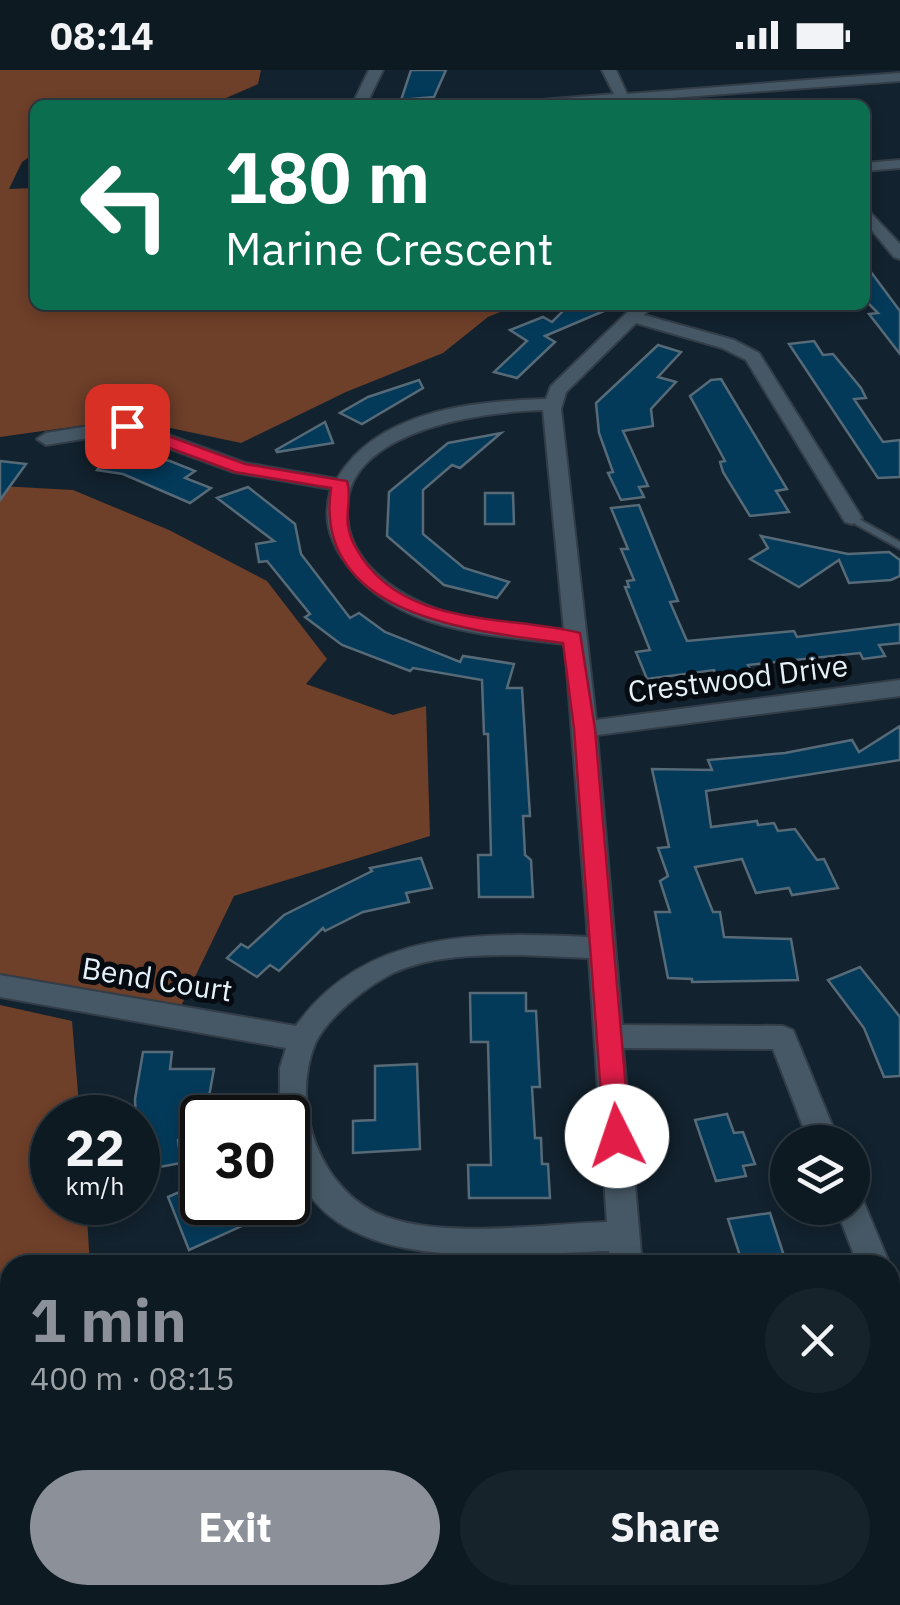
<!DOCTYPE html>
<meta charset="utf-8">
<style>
:root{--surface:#0e1a22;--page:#17232a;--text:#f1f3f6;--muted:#9ba1a5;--line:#2e3840;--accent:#8c9099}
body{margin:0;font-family:"IBM Plex Sans",sans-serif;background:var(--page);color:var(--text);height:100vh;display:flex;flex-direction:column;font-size:38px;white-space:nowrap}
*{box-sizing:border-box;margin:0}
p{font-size:32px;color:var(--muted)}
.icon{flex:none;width:55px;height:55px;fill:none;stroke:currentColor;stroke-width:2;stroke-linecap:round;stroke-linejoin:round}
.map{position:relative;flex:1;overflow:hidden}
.sheet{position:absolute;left:0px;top:1185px;width:900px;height:350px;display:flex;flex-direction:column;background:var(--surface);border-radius:30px 30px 0 0;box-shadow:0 5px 15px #0003,0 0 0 2px var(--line)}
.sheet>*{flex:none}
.guide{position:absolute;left:30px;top:30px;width:840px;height:210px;border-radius:15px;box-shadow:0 5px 15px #0003,0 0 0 2px var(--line);background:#0b6e4f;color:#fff;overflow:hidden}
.buttons{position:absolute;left:770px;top:1055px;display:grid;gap:20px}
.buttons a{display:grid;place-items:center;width:100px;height:100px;border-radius:50%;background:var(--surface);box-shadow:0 5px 15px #0003,0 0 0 2px var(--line);font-size:50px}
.speed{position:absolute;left:30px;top:1025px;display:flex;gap:20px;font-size:50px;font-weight:700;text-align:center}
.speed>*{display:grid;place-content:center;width:130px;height:130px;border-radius:50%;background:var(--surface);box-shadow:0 5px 15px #0003,0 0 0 2px var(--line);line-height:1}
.speed small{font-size:25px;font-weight:400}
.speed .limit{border:5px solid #111;border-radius:15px;background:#fff;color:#111}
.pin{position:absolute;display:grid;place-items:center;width:85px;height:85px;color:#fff;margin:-42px;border-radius:20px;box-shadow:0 5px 15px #0006}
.me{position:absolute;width:110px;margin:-55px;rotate:356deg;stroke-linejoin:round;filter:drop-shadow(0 0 8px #0008)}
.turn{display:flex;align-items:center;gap:35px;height:210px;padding:0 30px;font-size:45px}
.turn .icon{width:130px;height:130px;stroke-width:2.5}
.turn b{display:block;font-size:70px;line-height:85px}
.round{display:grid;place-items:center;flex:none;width:105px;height:105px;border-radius:52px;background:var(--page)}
.head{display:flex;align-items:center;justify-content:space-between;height:170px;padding:0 30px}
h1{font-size:60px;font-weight:700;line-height:75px;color:var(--accent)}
.button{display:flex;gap:20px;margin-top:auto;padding:20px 30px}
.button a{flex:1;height:115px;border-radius:60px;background:var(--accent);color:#fff;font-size:40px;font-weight:700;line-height:115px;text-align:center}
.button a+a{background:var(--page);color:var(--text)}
.status{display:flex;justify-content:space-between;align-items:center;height:70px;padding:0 50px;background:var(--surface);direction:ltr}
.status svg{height:28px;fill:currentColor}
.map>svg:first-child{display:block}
.forest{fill:#6e3f29}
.building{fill:#043a59;stroke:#576a78;stroke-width:2.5}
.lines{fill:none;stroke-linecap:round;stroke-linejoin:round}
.lane-casing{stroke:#323d48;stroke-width:4}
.street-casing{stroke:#323d48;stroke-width:4}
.lane{fill:#465865;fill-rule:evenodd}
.street{fill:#465865;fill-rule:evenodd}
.route{fill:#e11d48;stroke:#92132f;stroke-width:2.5}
.labels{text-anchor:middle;stroke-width:10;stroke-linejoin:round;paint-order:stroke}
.street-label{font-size:30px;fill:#e5f0f8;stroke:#050b10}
</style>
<div class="status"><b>08:14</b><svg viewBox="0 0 49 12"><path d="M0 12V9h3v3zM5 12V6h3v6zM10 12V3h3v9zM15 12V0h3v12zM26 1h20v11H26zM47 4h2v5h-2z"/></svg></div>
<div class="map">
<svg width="900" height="1535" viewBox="0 0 900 1535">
<rect width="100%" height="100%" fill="#12222e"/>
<g class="forest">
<path d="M 0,0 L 261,0 L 258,14 L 210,35 L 35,35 L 35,83 L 22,92 L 9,119 L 35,118 L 35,235 L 517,235 L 488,247 L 443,283 L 346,322 L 241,373 L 128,349 L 0,367 Z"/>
<path d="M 0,416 L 73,420 L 169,460 L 267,511 L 327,589 L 306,614 L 393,645 L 426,636 L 430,766 L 234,826 L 181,936 L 0,905 Z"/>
<path d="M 0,935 L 72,951 L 80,1047 L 52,1048 L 52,1132 L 86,1133 L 90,1195 L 10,1195 L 10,1525 L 405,1525 L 407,1535 L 0,1535 Z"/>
</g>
<g class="building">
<path d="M 411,0 L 446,0 L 434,27 L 401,30 Z"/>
<path d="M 865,194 L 900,241 L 900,284 L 869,244 L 878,243 L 865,230 Z"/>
<path d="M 569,235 L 618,235 L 545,266 L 555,272 L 517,308 L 494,302 L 527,271 L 510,260 L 543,247 L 552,252 Z"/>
<path d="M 814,271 L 823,285 L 833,284 L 861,318 L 866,328 L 854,329 L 883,372 L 900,370 L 900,407 L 878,408 L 789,274 Z"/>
<path d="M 658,275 L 681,282 L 658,307 L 676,312 L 651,339 L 653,356 L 623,361 L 648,416 L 639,417 L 644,427 L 621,430 L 608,403 L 613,402 L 599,363 L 596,333 Z"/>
<path d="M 721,309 L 787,419 L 776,421 L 789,442 L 750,446 L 723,402 L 720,392 L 725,391 L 690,326 L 711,310 Z"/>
<path d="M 419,310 L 423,318 L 362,354 L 340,343 L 368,327 Z"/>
<path d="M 325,352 L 333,373 L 277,382 L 276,380 Z"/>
<path d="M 501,363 L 460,398 L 452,395 L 423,420 L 423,464 L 464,498 L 509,512 L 497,528 L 444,515 L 387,466 L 389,422 L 448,373 Z"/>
<path d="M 112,381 L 170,391 L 195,401 L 185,408 L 211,418 L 190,433 L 123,404 L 97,400 Z"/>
<path d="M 0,391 L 26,394 L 0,430 Z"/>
<path d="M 248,417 L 295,454 L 301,484 L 350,548 L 359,543 L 385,562 L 460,592 L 463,586 L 514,594 L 507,618 L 522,618 L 530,746 L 523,746 L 525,785 L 531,790 L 533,827 L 479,827 L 478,785 L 491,785 L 488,664 L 484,664 L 482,610 L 413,598 L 410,601 L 342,575 L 305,547 L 310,544 L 267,491 L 259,492 L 256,474 L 274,471 L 217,428 Z"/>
<path d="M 485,423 L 513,423 L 514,454 L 485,454 Z"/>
<path d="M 639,435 L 678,531 L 670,532 L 687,571 L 794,561 L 797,567 L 900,554 L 900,573 L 879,575 L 885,586 L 863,589 L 860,583 L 748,595 L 751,601 L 716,605 L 714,600 L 647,609 L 636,582 L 650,580 L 625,517 L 629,517 L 627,511 L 634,510 L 621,479 L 628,479 L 611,438 Z"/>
<path d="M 761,466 L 848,484 L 889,482 L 900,490 L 900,506 L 891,510 L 849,513 L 839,490 L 799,517 L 750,489 L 768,478 Z"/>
<path d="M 900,656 L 900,690 L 706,721 L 711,757 L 757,751 L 758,755 L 774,753 L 778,761 L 795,759 L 817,790 L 824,789 L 838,818 L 792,825 L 789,818 L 756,823 L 742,789 L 695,797 L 713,842 L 720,842 L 724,867 L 791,869 L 798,910 L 692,912 L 692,909 L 668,908 L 655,842 L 670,842 L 660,811 L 668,806 L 658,778 L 669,777 L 652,699 L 712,700 L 708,690 L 785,683 L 852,670 L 859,682 Z"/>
<path d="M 421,788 L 432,818 L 406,823 L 409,832 L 363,842 L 325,861 L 323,858 L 279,901 L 270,895 L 257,907 L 227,888 L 241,874 L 248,878 L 284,845 L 372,801 L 370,798 Z"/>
<path d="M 860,897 L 900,947 L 900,1006 L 884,1007 L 864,958 L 828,910 Z"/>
<path d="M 470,923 L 526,923 L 526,941 L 536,941 L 540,1017 L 532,1017 L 535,1068 L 541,1068 L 542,1094 L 548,1094 L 550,1128 L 469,1128 L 468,1095 L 491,1095 L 488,972 L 471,972 Z"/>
<path d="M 143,982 L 172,982 L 170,999 L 214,999 L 202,1065 L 178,1070 L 181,1093 L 138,1101 L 135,1029 Z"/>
<path d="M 417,994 L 420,1079 L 353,1083 L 353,1051 L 375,1050 L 375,996 Z"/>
<path d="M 727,1044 L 734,1063 L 743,1062 L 755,1094 L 743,1096 L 746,1106 L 716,1111 L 695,1050 Z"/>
<path d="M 202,1112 L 202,1132 L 231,1132 L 242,1156 L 189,1180 L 168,1127 Z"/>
<path d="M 770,1143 L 787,1195 L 743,1195 L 728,1149 Z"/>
</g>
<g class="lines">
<defs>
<path id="lane" d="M 852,445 L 900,472 L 900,479 L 848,450 L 847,448 Z"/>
<g id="street">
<path d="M 369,0 L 383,0 L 366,35 L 352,35 Z"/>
<path d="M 602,0 L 616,0 L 627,24 L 900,3 L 900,11 L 631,31 L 633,35 L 522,35 L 529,31 L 614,24 Z"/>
<path d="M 900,90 L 900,98 L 865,101 L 865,93 Z"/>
<path d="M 865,137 L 900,174 L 900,189 L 894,187 L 865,152 Z"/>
<path d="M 635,235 L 653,235 L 644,245 L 734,270 L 759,283 L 862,448 L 852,454 L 845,452 L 746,290 L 722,278 L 636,253 L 566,322 L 561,339 L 596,650 L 900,610 L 900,626 L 597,665 L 622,955 L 783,956 L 793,960 L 839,1072 L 809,1072 L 773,979 L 623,978 L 642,1195 L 610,1195 L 609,1181 C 498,1184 288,1215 288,1048 L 280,1048 L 280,998 L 286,978 L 0,927 L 0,905 L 296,956 C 365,859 481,862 588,867 L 565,574 C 484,564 390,562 341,486 C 327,464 324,444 331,419 L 234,402 L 125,362 L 46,375 L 37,369 L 46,363 L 127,350 L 245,393 L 337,409 C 377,340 475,331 546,329 L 551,316 ZM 543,340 L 564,560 C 516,554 466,554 422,533 C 391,519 357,494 349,459 C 327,362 477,342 543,340 ZM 521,885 L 589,888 L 607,1152 C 541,1154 450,1169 386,1147 C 321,1124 289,1037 315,974 C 327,947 367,916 393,903 C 432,885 479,885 521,885 Z"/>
<path d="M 852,1125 L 862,1128 L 890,1195 L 858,1195 L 836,1138 L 852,1138 Z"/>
<path d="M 890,1221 L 900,1225 L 900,1277 L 890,1273 Z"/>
<path d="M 632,1525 L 668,1525 L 669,1535 L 633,1535 Z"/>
</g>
</defs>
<use href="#lane" class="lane-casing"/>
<use href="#street" class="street-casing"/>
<use href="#lane" class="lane"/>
<use href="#street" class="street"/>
</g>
<path class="route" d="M 127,351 L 245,394 L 347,411 C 354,433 339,448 356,478 C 400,559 505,544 580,563 L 595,659 L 630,1066 L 627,1074 L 617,1078 L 607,1074 L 604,1066 L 574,659 L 563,573 C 473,561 312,547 331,418 L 235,402 L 121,360 L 119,356 Z"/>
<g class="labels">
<g class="street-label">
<text transform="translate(738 609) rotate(-7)" y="10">Crestwood Drive</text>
<text transform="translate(157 910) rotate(9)" y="10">Bend Court</text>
</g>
</g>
</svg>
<div class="buttons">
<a><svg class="icon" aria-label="layers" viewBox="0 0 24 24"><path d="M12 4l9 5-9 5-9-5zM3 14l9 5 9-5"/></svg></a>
</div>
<div class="speed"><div>22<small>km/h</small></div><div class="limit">30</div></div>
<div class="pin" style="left:127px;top:356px;background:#d93025"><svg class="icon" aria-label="arrive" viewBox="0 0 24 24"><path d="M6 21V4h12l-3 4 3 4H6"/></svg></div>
<svg class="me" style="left:617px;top:1066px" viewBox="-20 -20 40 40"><circle r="19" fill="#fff"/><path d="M0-13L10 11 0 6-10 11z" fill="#e11d48"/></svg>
<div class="guide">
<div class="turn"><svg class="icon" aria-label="left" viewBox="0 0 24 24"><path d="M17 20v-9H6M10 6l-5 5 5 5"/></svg><div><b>180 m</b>Marine Crescent</div></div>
</div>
<section class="sheet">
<div class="head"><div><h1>1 min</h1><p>400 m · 08:15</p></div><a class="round"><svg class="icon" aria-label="close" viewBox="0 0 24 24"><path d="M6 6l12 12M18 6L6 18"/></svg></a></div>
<div class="button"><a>Exit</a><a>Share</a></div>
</section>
</div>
